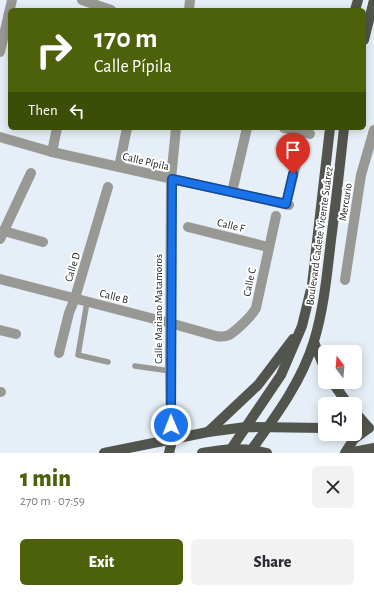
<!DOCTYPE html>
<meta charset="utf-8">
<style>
:root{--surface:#fff;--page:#f2f2f3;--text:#2b2b33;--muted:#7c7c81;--accent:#4c610a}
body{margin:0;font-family:"Alegreya Sans",sans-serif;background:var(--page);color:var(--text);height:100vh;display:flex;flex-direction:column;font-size:15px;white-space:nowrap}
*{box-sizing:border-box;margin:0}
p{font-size:13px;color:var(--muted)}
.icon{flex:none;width:22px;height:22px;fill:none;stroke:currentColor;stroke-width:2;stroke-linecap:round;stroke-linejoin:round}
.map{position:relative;height:453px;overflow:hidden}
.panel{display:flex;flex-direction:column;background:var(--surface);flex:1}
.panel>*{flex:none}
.hud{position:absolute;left:8px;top:8px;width:358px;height:122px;border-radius:6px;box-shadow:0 2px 10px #0003;background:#4c610a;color:#fff;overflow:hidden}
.needle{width:26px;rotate:344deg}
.fabs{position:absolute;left:318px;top:345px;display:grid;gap:8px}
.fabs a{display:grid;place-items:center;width:44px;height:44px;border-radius:6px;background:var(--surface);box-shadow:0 2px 10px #0003;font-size:20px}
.pin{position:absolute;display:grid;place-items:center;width:34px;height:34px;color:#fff;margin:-41px -17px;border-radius:50% 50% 50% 0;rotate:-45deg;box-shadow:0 0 4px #0007}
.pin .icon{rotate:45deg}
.me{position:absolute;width:44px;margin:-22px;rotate:359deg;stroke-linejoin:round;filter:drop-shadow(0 0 3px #0008)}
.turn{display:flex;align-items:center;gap:14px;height:84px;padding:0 20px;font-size:18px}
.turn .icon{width:52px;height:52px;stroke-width:2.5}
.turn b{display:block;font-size:28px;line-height:34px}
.then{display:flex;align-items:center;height:38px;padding:0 20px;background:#0003;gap:8px;font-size:15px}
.round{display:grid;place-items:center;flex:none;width:42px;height:42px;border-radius:6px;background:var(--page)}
.summary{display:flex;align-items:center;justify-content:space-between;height:68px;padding:0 20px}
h1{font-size:24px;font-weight:800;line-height:30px;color:var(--accent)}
.action{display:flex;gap:8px;margin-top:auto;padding:8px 20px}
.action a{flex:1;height:46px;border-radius:6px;background:var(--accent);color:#fff;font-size:16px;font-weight:800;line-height:46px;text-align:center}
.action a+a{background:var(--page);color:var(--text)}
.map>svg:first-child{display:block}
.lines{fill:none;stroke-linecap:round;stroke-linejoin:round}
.lane{stroke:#989995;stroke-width:5.5}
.street{stroke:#989995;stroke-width:10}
.primary{stroke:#52554d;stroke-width:10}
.route-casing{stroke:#114b97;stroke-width:10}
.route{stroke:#1a73e8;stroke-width:7}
.labels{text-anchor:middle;stroke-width:4;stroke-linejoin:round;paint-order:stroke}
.street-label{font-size:11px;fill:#202326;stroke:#fff}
</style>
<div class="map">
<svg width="374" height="453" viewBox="0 0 374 453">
<rect width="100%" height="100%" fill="#e6eff7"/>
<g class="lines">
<g class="lane">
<path d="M 87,302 L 78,355 L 108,362"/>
<path d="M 135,366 L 170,371"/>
</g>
<g class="street">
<path d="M 82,0 L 111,10"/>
<path d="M 189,10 L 190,0"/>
<path d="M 0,52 L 12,0"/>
<path d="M 284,128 L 310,134"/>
<path d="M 0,137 L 52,152 L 289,205"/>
<path d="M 52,152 L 57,128"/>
<path d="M 119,167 L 127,128"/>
<path d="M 232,192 L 247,128"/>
<path d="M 286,204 L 301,144"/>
<path d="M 188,227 L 268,247"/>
<path d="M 4,231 L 43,242"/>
<path d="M 0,239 L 31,173"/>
<path d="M 0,279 L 170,323 L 216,336 C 221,337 225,337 229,335 C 237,330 252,316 256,308 L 276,216"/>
<path d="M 345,280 L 361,175 L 374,130"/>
<path d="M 0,330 L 16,334"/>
<path d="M 59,353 L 69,313 L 75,298 L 108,187"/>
<path d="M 0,392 L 1,392"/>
<path d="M 171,439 L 170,371 L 171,179 L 176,128"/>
</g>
<g class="primary">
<path d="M 355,10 L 358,0"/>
<path d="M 364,40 L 374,0"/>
<path d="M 314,342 L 325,370"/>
<path d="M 332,382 L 348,404"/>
<path d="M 355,412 L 369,428"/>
<path d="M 208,432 L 258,385 L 293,339"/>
<path d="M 231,449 L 281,375 L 302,326 L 312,285 L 330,128"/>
<path d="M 252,449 C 276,416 302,381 314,341 C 324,308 327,274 331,240 C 336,202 340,165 344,128"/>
<path d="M 104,453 L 208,432 L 246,427 L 325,428"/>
<path d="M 169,453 L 171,445 L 171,439"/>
<path d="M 202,453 C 226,449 243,447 267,453"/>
<path d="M 345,453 L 354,439 L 369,428"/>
<path d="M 348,453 L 374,448"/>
</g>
</g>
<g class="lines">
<defs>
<path id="route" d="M 171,425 L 172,179 L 286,204 L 293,174"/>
</defs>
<use href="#route" class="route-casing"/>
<use href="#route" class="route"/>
</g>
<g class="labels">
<g class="street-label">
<text transform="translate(146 161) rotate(13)" y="4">Calle Pípila</text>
<text transform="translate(345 202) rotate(-81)" y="4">Mercurio</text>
<text transform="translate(231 225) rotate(14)" y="4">Calle F</text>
<text transform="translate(319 236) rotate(-82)" y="4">Boulevard Cadete Vicente Suárez</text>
<text transform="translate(72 267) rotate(-73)" y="4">Calle D</text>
<text transform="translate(249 282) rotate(-78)" y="4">Calle C</text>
<text transform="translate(114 296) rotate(14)" y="4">Calle B</text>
<text transform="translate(158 309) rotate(-90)" y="4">Calle Mariano Matamoros</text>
</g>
</g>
</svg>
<div class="fabs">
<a><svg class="needle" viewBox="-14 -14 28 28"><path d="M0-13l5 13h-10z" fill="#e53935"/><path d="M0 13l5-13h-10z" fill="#7c7c81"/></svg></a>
<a><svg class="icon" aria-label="sound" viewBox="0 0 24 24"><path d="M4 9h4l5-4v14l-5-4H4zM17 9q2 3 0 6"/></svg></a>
</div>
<div class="pin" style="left:293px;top:174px;background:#d93025"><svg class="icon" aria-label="arrive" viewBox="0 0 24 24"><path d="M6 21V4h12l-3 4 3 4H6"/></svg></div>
<svg class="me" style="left:171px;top:425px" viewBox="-20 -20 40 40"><circle r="17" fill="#1a73e8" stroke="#fff" stroke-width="3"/><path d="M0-11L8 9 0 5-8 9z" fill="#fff"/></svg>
<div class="hud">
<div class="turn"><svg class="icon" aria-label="right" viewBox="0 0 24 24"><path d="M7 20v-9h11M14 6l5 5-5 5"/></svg><div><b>170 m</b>Calle Pípila</div></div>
<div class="then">Then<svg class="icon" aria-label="left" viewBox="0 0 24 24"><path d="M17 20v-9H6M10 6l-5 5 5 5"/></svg></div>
</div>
</div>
<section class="panel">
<div class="summary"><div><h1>1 min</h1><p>270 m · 07:59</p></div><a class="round"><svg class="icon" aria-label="close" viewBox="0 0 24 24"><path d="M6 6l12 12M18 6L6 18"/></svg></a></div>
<div class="action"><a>Exit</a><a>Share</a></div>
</section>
